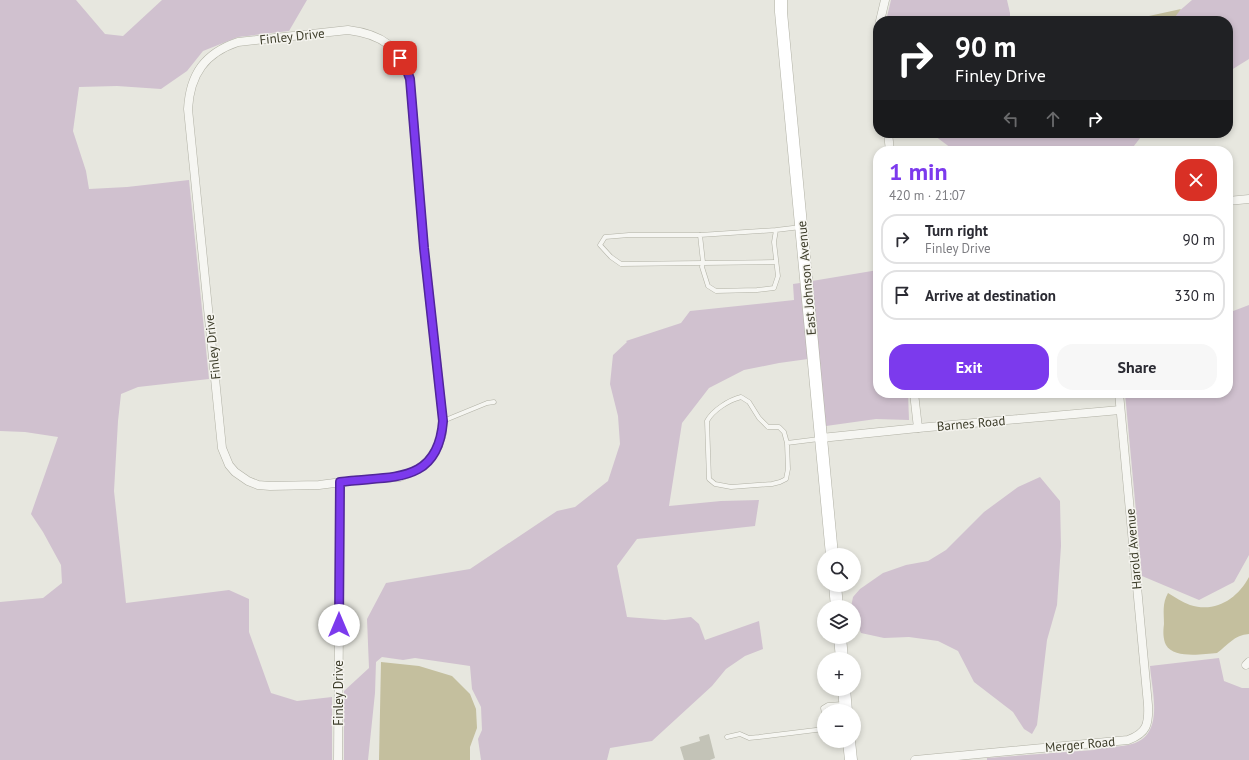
<!DOCTYPE html>
<meta charset="utf-8">
<style>
:root{--surface:#fff;--page:#f7f7f7;--text:#2b2b33;--muted:#7c7c81;--line:#e1e1e2;--accent:#7c3aed}
body{margin:0;font-family:"PT Sans",sans-serif;background:var(--page);color:var(--text);height:100vh;display:flex;flex-direction:column;font-size:15px;white-space:nowrap}
*{box-sizing:border-box;margin:0}
p{font-size:13px;color:var(--muted)}
.icon{flex:none;width:22px;height:22px;fill:none;stroke:currentColor;stroke-width:2;stroke-linecap:round;stroke-linejoin:round}
.map{position:relative;flex:1;overflow:hidden}
.drawer{position:absolute;left:873px;top:146px;width:360px;height:252px;display:flex;flex-direction:column;background:var(--surface);border-radius:16px;box-shadow:0 2px 6px #0003}
.drawer>*{flex:none}
.top-card{position:absolute;left:873px;top:16px;width:360px;height:122px;border-radius:16px;box-shadow:0 2px 6px #0003;background:#202124;color:#fff;overflow:hidden}
.controls{position:absolute;left:817px;top:548px;display:grid;gap:8px}
.controls a{display:grid;place-items:center;width:44px;height:44px;border-radius:50%;background:var(--surface);box-shadow:0 2px 6px #0003;font-size:20px}
.pin{position:absolute;display:grid;place-items:center;width:34px;height:34px;color:#fff;margin:-17px;border-radius:8px;box-shadow:0 2px 6px #0006}
.me{position:absolute;width:44px;margin:-22px;rotate:0deg;stroke-linejoin:round;filter:drop-shadow(0 0 3px #0008)}
.turn{display:flex;align-items:center;gap:14px;height:84px;padding:0 16px;font-size:18px}
.turn .icon{width:52px;height:52px;stroke-width:2.5}
.turn b{display:block;font-size:28px;line-height:34px}
.lanes{display:flex;align-items:center;height:38px;padding:0 16px;background:#0003;justify-content:center;gap:20px;direction:ltr}
.lanes .off{opacity:.35}
.round{display:grid;place-items:center;flex:none;width:42px;height:42px;border-radius:16px;background:var(--page)}
.headline{display:flex;align-items:center;justify-content:space-between;height:68px;padding:0 16px}
h1{font-size:24px;font-weight:700;line-height:30px;color:var(--accent)}
.cta{display:flex;gap:8px;margin-top:auto;padding:8px 16px}
.cta a{flex:1;height:46px;border-radius:16px;background:var(--accent);color:#fff;font-size:16px;font-weight:700;line-height:46px;text-align:center}
.cta a+a{background:var(--page);color:var(--text)}
ul{padding:0;list-style:none}
li{display:flex;align-items:center;gap:12px;height:50px;margin:0 8px 6px;padding:0 8px;border:2px solid var(--line);border-radius:16px}
li div{flex:1}
li b{display:block;font-size:15px}
li em{font-style:normal}
.map>svg:first-child{display:block}
.green{fill:#d0c1cf}
.water{fill:#c4bf9e}
.building{fill:#c3c3b7}
.lines{fill:none;stroke-linecap:round;stroke-linejoin:round}
.service-casing{stroke:#b1b1a5;stroke-width:5}
.minor-casing{stroke:#b1b1a5;stroke-width:9}
.secondary-casing{stroke:#b1b1a5;stroke-width:13}
.service{stroke:#f6f6f2;stroke-width:4}
.minor{stroke:#f6f6f2;stroke-width:8}
.secondary{stroke:#fff;stroke-width:12}
.route-casing{stroke:#51269a;stroke-width:10}
.route{stroke:#7c3aed;stroke-width:7}
.labels{text-anchor:middle;stroke-width:3;stroke-linejoin:round;paint-order:stroke}
.street-label{font-size:13px;fill:#3d3d2a;stroke:#f5f4ef}
</style>
<div class="map">
<svg width="1249" height="760" viewBox="0 0 1249 760">
<rect width="100%" height="100%" fill="#e7e7df"/>
<g class="green">
<path d="M 0,0 L 76,0 L 105,34 L 123,36 L 162,0 L 307,0 L 289,31 L 238,37 L 203,51 L 187,71 L 161,89 L 117,86 L 79,87 L 73,131 L 86,171 L 89,189 L 127,187 L 189,180 L 209,379 L 138,387 L 121,394 L 118,421 L 114,491 L 126,603 L 229,590 L 249,599 L 249,632 L 271,693 L 297,701 L 332,697 L 332,760 L 0,760 L 0,602 L 43,598 L 62,583 L 61,565 L 43,532 L 31,514 L 58,437 L 25,432 L 0,431 Z"/>
<path d="M 891,0 L 1007,0 L 1010,13 L 1010,21 L 886,21 Z"/>
<path d="M 1192,0 L 1249,0 L 1249,59 L 1228,72 L 1228,21 L 1172,21 L 1177,13 Z"/>
<path d="M 931,133 L 1144,133 L 1130,151 L 955,151 Z"/>
<path d="M 878,270 L 878,393 L 908,393 L 909,420 L 876,419 L 826,426 L 812,281 Z"/>
<path d="M 800,283 L 808,359 L 779,363 L 744,370 L 709,388 L 682,423 L 669,506 L 721,501 L 759,500 L 755,526 L 637,539 L 617,566 L 627,617 L 665,620 L 691,617 L 699,624 L 705,640 L 759,621 L 763,649 L 745,656 L 726,669 L 712,686 L 652,741 L 610,748 L 607,760 L 481,760 L 478,739 L 482,730 L 481,707 L 472,689 L 470,666 L 415,658 L 403,660 L 382,657 L 376,662 L 375,693 L 368,760 L 344,760 L 344,691 L 369,668 L 367,619 L 386,583 L 470,569 L 557,511 L 575,507 L 608,481 L 620,444 L 618,416 L 610,384 L 613,355 L 627,342 L 626,341 L 681,323 L 690,311 L 794,300 L 793,284 Z"/>
<path d="M 1249,305 L 1249,555 L 1234,582 L 1199,600 L 1142,576 L 1125,393 L 1228,393 L 1228,313 Z"/>
<path d="M 1040,477 L 1060,501 L 1061,546 L 1057,605 L 1047,640 L 1037,725 L 1032,734 L 1024,729 L 1013,712 L 974,682 L 958,651 L 938,641 L 909,637 L 884,638 L 861,633 L 854,616 L 854,607 L 851,607 L 853,597 L 860,589 L 883,573 L 906,565 L 928,561 L 946,550 L 984,512 L 1018,487 Z"/>
<path d="M 1219,658 L 1224,681 L 1242,688 L 1249,688 L 1249,760 L 987,760 L 987,758 L 1094,750 C 1105,747 1117,747 1128,745 C 1166,738 1152,693 1150,666 Z"/>
</g>
<g class="water">
<path d="M 1181,9 L 1172,21 L 1126,21 Z"/>
<path d="M 1249,577 L 1249,634 C 1234,635 1228,645 1217,653 C 1203,654 1174,659 1166,645 C 1163,639 1163,631 1164,624 C 1164,612 1162,604 1168,593 C 1175,597 1182,602 1190,605 C 1216,613 1237,599 1249,577 Z"/>
<path d="M 381,662 L 419,666 L 452,676 L 470,694 L 476,709 L 477,728 L 470,747 L 470,760 L 379,760 Z"/>
</g>
<path class="building" d="M 709,734 L 715,758 L 710,760 L 684,760 L 680,747 L 700,741 L 699,737 Z"/>
<g class="lines">
<defs>
<g id="service">
<path d="M 776,230 L 700,235 L 703,262 L 702,267 L 708,286 L 716,291 L 757,290 L 774,288 L 778,276 L 774,242 L 776,230 L 801,227"/>
<path d="M 700,235 L 629,235 L 605,237 L 600,245 L 611,257 L 621,264 L 776,262"/>
<path d="M 443,421 L 487,403 L 494,402"/>
<path d="M 787,443 L 788,469 L 786,479 L 780,482 L 772,484 L 731,487 L 715,484 L 709,479 L 707,421 C 713,410 729,400 741,397 L 749,402 L 759,418 L 768,427 L 779,427 L 784,432 L 787,443 L 819,439"/>
<path d="M 824,713 L 823,708 L 828,705 L 843,704"/>
<path d="M 727,737 L 740,734 L 749,738 L 759,737 L 824,729"/>
</g>
<g id="minor">
<path d="M 880,21 L 885,0"/>
<path d="M 348,30 C 381,34 400,47 410,79 L 424,248 L 443,421 L 442,434 L 438,446 L 434,453 L 427,462 L 418,469 L 400,477 L 358,480 L 319,485 L 270,486 L 258,485 L 248,481 L 235,472 L 229,465 L 222,448 L 188,109 C 190,74 205,53 238,42 Z"/>
<path d="M 888,133 L 890,151"/>
<path d="M 1228,201 L 1249,199"/>
<path d="M 914,393 L 918,428"/>
<path d="M 821,438 L 918,428 L 1120,410"/>
<path d="M 1246,665 L 1249,662"/>
<path d="M 338,760 L 340,482"/>
<path d="M 915,760 L 1128,740 C 1147,733 1149,724 1148,705 L 1119,393"/>
</g>
<g id="secondary">
<path d="M 781,0 L 781,12 L 832,555"/>
<path d="M 835,585 L 837,607"/>
<path d="M 840,637 L 842,659"/>
<path d="M 844,689 L 846,711"/>
<path d="M 849,741 L 851,760"/>
</g>
</defs>
<use href="#service" class="service-casing"/>
<use href="#minor" class="minor-casing"/>
<use href="#secondary" class="secondary-casing"/>
<use href="#service" class="service"/>
<use href="#minor" class="minor"/>
<use href="#secondary" class="secondary"/>
</g>
<g class="lines">
<defs>
<path id="route" d="M 339,625 L 340,482 C 388,475 438,487 443,421 L 424,248 L 410,79 L 405,65 L 400,58"/>
</defs>
<use href="#route" class="route-casing"/>
<use href="#route" class="route"/>
</g>
<g class="labels">
<g class="street-label">
<text transform="translate(292 36) rotate(-6)" y="5">Finley Drive</text>
<text transform="translate(806 278) rotate(-95)" y="5">East Johnson Avenue</text>
<text transform="translate(212 347) rotate(-96)" y="5">Finley Drive</text>
<text transform="translate(971 423) rotate(-5)" y="5">Barnes Road</text>
<text transform="translate(1133 549) rotate(-95)" y="5">Harold Avenue</text>
<text transform="translate(338 693) rotate(-90)" y="5">Finley Drive</text>
<text transform="translate(1080 744) rotate(-5)" y="5">Merger Road</text>
</g>
</g>
</svg>
<div class="controls">
<a><svg class="icon" aria-label="search" viewBox="0 0 24 24"><circle cx="10" cy="10" r="6"/><path d="M15 15l6 6"/></svg></a>
<a><svg class="icon" aria-label="layers" viewBox="0 0 24 24"><path d="M12 4l9 5-9 5-9-5zM3 14l9 5 9-5"/></svg></a>
<a>+</a>
<a>−</a>
</div>
<div class="pin" style="left:400px;top:58px;background:#d93025"><svg class="icon" aria-label="arrive" viewBox="0 0 24 24"><path d="M6 21V4h12l-3 4 3 4H6"/></svg></div>
<svg class="me" style="left:339px;top:625px" viewBox="-20 -20 40 40"><circle r="19" fill="#fff"/><path d="M0-13L10 11 0 6-10 11z" fill="#7c3aed"/></svg>
<div class="top-card">
<div class="turn"><svg class="icon" aria-label="right" viewBox="0 0 24 24"><path d="M7 20v-9h11M14 6l5 5-5 5"/></svg><div><b>90 m</b>Finley Drive</div></div>
<div class="lanes"><svg class="icon off" aria-label="left" viewBox="0 0 24 24"><path d="M17 20v-9H6M10 6l-5 5 5 5"/></svg><svg class="icon off" aria-label="ahead" viewBox="0 0 24 24"><path d="M12 20V5M6 11l6-6 6 6"/></svg><svg class="icon" aria-label="right" viewBox="0 0 24 24"><path d="M7 20v-9h11M14 6l5 5-5 5"/></svg></div>
</div>
<section class="drawer">
<div class="headline"><div><h1>1 min</h1><p>420 m · 21:07</p></div><a class="round" style="background:#d93025;color:#fff"><svg class="icon" aria-label="close" viewBox="0 0 24 24"><path d="M6 6l12 12M18 6L6 18"/></svg></a></div>
<ul>
<li><svg class="icon" aria-label="right" viewBox="0 0 24 24"><path d="M7 20v-9h11M14 6l5 5-5 5"/></svg><div><b>Turn right</b><p>Finley Drive</p></div><em>90 m</em></li>
<li><svg class="icon" aria-label="arrive" viewBox="0 0 24 24"><path d="M6 21V4h12l-3 4 3 4H6"/></svg><div><b>Arrive at destination</b></div><em>330 m</em></li>
</ul>
<div class="cta"><a>Exit</a><a>Share</a></div>
</section>
</div>
